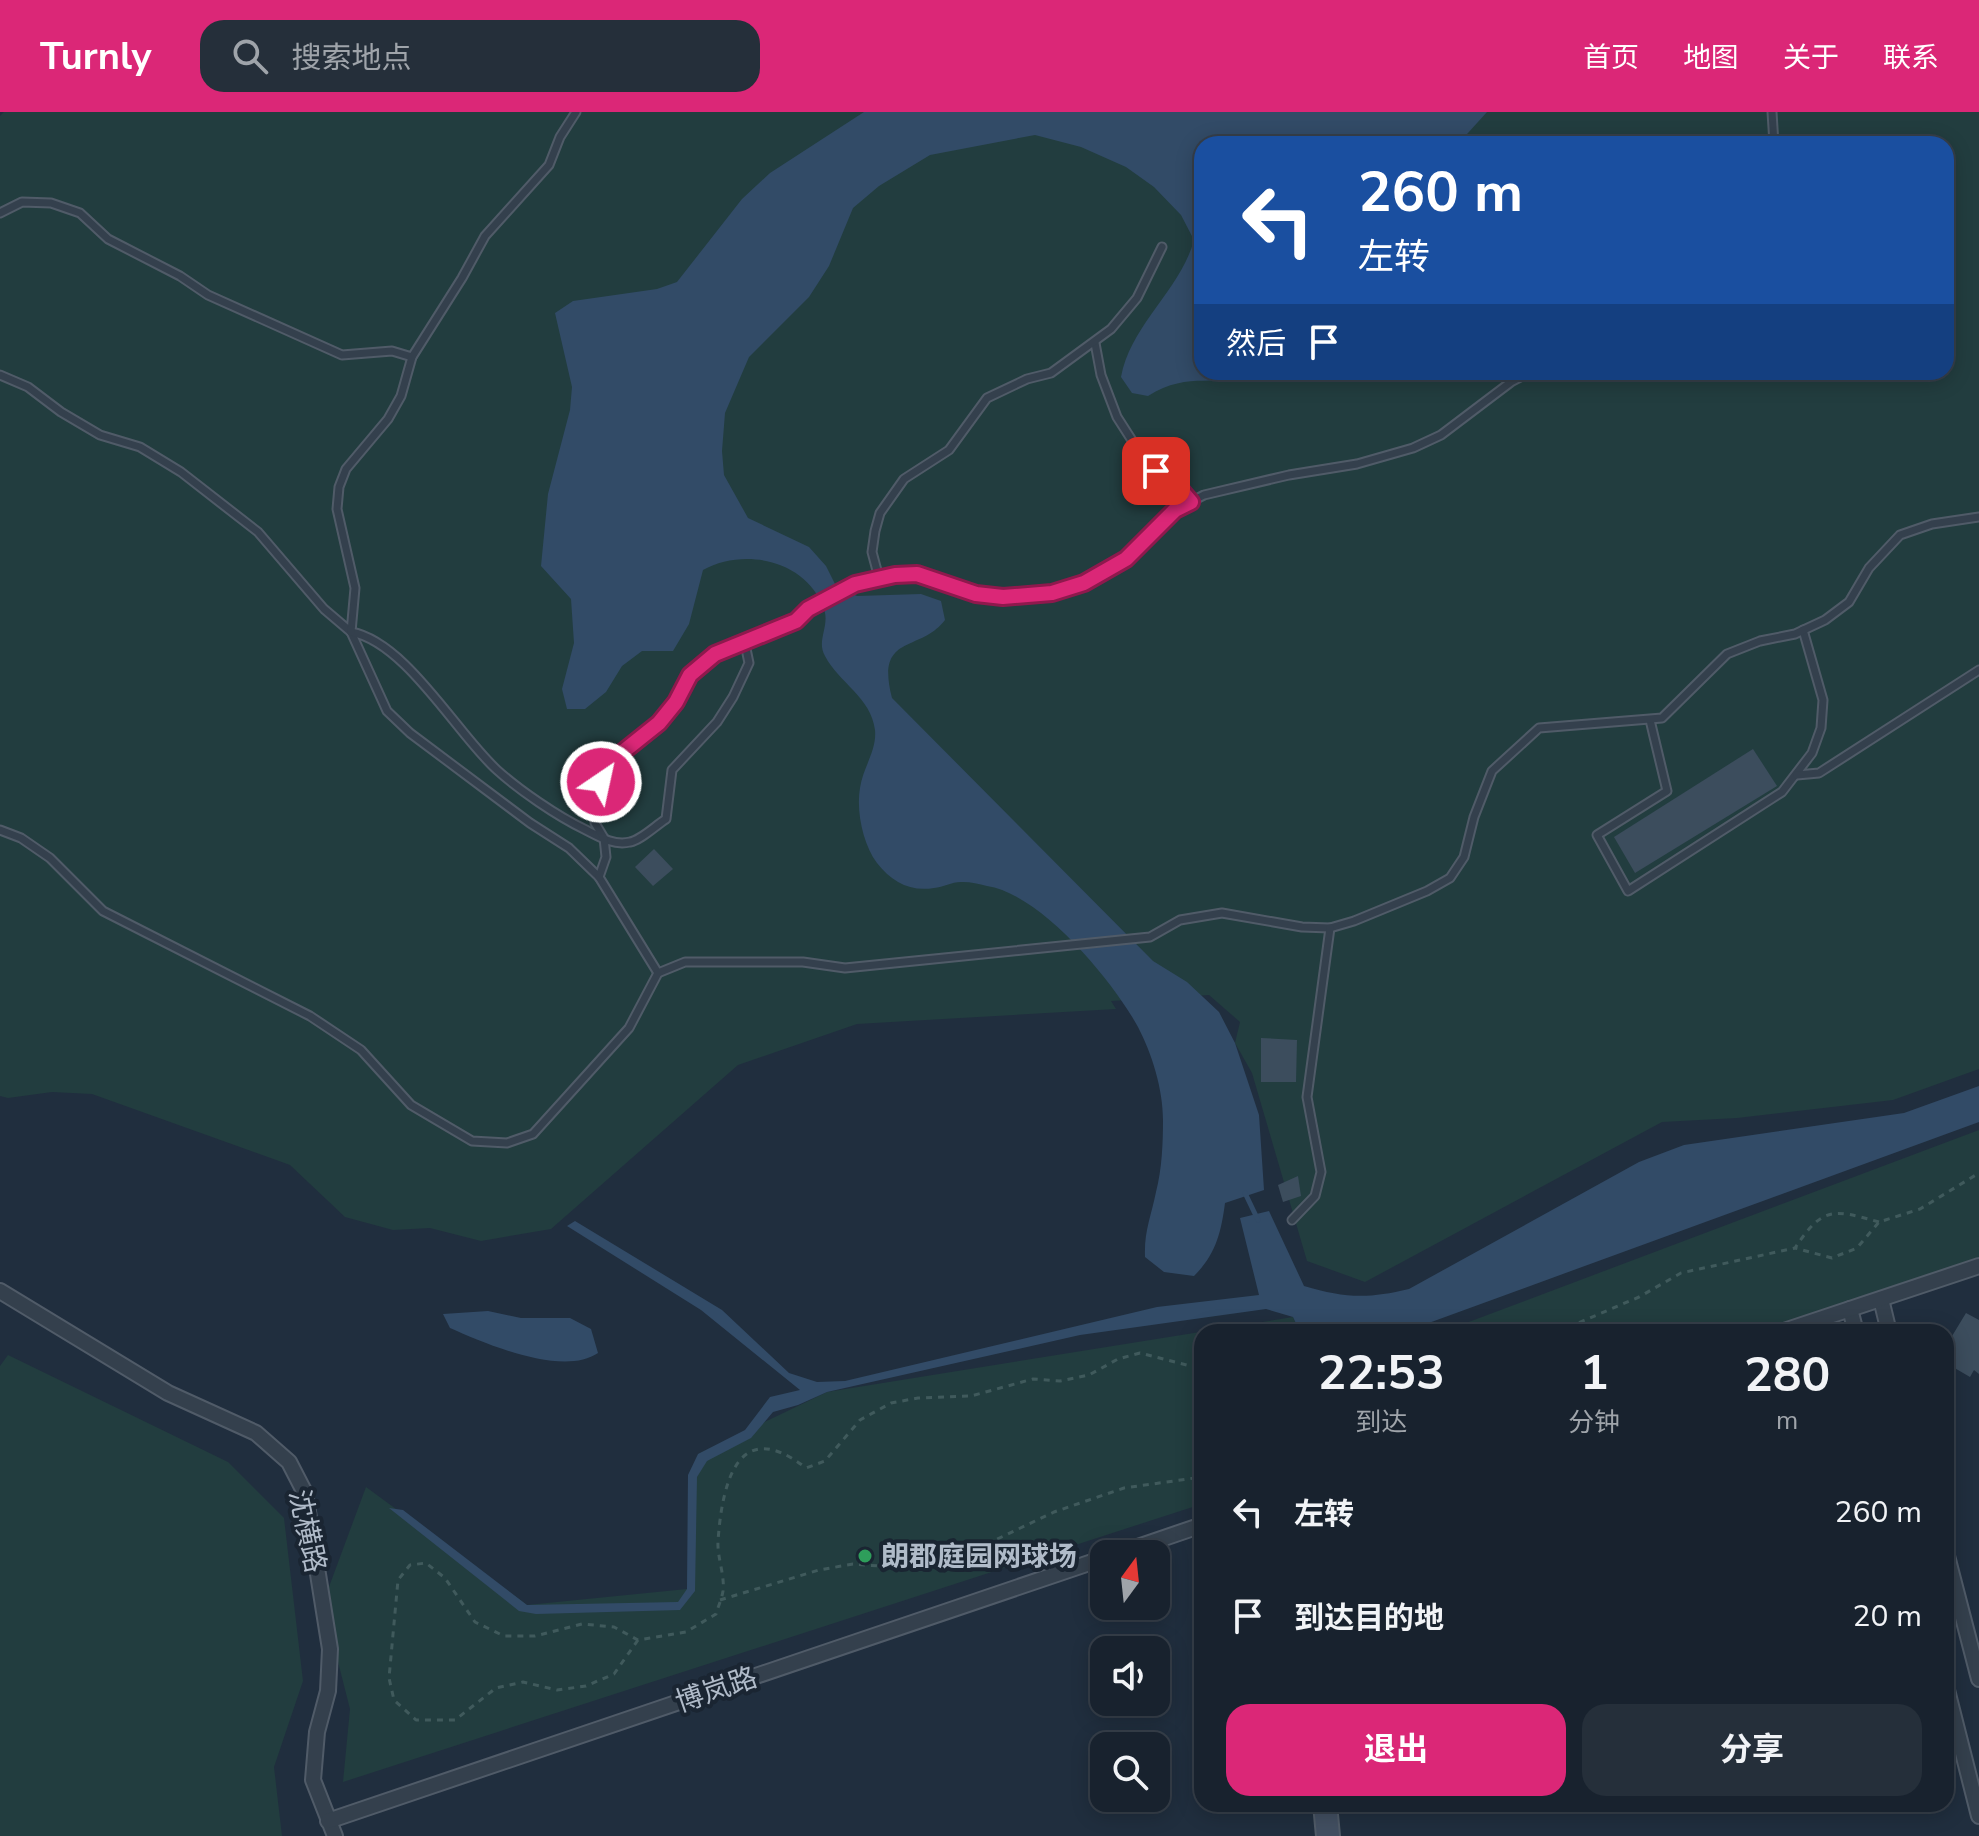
<!DOCTYPE html>
<html lang="zh">
<meta charset="utf-8">
<style>
:root{--surface:#18222e;--page:#252f3a;--text:#f1f3f6;--muted:#9fa4aa;--line:#363f4a;--accent:#db2777}
body{margin:0;font-family:"Nunito Sans","Noto Sans SC",sans-serif;background:var(--page);color:var(--text);height:100vh;display:flex;flex-direction:column;font-size:30px;white-space:nowrap}
*{box-sizing:border-box;margin:0}
p{font-size:26px;color:var(--muted)}
.icon{flex:none;width:44px;height:44px;fill:none;stroke:currentColor;stroke-width:2;stroke-linecap:round;stroke-linejoin:round}
.map{position:relative;flex:1;overflow:hidden}
.panel{position:absolute;left:1194px;top:1212px;width:760px;height:488px;display:flex;flex-direction:column;background:var(--surface);border-radius:24px;box-shadow:0 4px 20px #0003,0 0 0 2px var(--line)}
.panel>*{flex:none}
.hud{position:absolute;left:1194px;top:24px;width:760px;height:244px;border-radius:24px;box-shadow:0 4px 20px #0003,0 0 0 2px var(--line);background:#1a4fa0;color:#fff;overflow:hidden}
.needle{width:52px;rotate:15deg}
.buttons{position:absolute;left:1090px;top:1428px;display:grid;gap:16px}
.buttons a{display:grid;place-items:center;width:80px;height:80px;border-radius:16px;background:var(--surface);box-shadow:0 4px 20px #0003,0 0 0 2px var(--line);font-size:40px}
.pin{position:absolute;display:grid;place-items:center;width:68px;height:68px;color:#fff;margin:-34px;border-radius:16px;box-shadow:0 4px 12px #0006}
.me{position:absolute;width:88px;margin:-44px;rotate:34deg;stroke-linejoin:round;filter:drop-shadow(0 0 6px #0008)}
.turn{display:flex;align-items:center;gap:28px;height:168px;padding:0 32px;font-size:36px}
.turn .icon{width:104px;height:104px;stroke-width:2.5}
.turn b{display:block;font-size:56px;line-height:68px}
.then{display:flex;align-items:center;height:76px;padding:0 32px;background:#0003;gap:16px;font-size:30px}
.eta{display:flex;justify-content:space-evenly;align-items:center;height:136px;text-align:center}
.eta b{font-size:48px;font-weight:700;line-height:56px}
.primary-button{display:flex;gap:16px;margin-top:auto;padding:16px 32px}
.primary-button a{flex:1;height:92px;border-radius:24px;background:var(--accent);color:#fff;font-size:32px;font-weight:700;line-height:92px;text-align:center}
.primary-button a+a{background:var(--page);color:var(--text)}
ul{padding:0;list-style:none}
li{display:flex;align-items:center;gap:24px;height:104px;padding:0 32px}
li div{flex:1}
li b{display:block;font-size:30px}
li em{font-style:normal}
header{display:flex;align-items:center;gap:48px;box-sizing:border-box;height:112px;padding:0 40px;background:var(--accent);color:#fff}
header strong{font-size:38px}
nav{display:flex;gap:44px;margin-inline-start:auto;font-size:28px}
.search{width:560px;height:72px;background:var(--page);display:flex;align-items:center;gap:20px;box-sizing:border-box;padding:0 28px;border-radius:24px;color:var(--muted);font-size:30px}
.map>svg:first-child{display:block}
.green{fill:#223d3f;fill-rule:evenodd}
.water{fill:#324b67}
.lines{fill:none;stroke-linecap:round;stroke-linejoin:round}
.stream{stroke:#324b67;stroke-width:5}
.building{fill:#3c4d5d}
.lane-casing{stroke:#505b68;stroke-width:11}
.street-casing{stroke:#505b68;stroke-width:18}
.secondary-casing{stroke:#505b68;stroke-width:26}
.path{stroke:#405a5c;stroke-width:3;stroke-dasharray:6 6;stroke-linecap:butt}
.lane{stroke:#34404d;stroke-width:7}
.street{stroke:#34404d;stroke-width:14}
.secondary{stroke:#424f61;stroke-width:22}
.route-casing{stroke:#8e194d;stroke-width:20}
.route{stroke:#db2777;stroke-width:14}
.leisure-dot{fill:#2e9e5b;stroke:#1a2532;stroke-width:3}
.labels{text-anchor:middle;stroke-width:8;stroke-linejoin:round;paint-order:stroke}
.street-label{font-size:28px;fill:#b0bbc9;stroke:#1a2532}
.poi-label{font-size:28px;font-weight:bold;fill:#b0bbc9;stroke:#1a2532;text-anchor:start}
</style>
<header>
<strong>Turnly</strong>
<div class="search"><svg class="icon" aria-label="search" viewBox="0 0 24 24"><circle cx="10" cy="10" r="6"/><path d="M15 15l6 6"/></svg>搜索地点</div>
<nav><a>首页</a><a>地图</a><a>关于</a><a>联系</a></nav>
</header>
<div class="map">
<svg width="1979" height="1724" viewBox="0 0 1979 1724">
<rect width="100%" height="100%" fill="#202e3e"/>
<g class="green">
<path d="M 4,0 L 1979,0 L 1979,957 L 1893,988 L 1737,1006 L 1662,1010 L 1365,1170 L 1307,1149 L 1252,961 L 1235,931 L 1240,910 L 1209,883 L 1111,889 L 1116,897 L 857,912 L 738,953 L 551,1117 L 481,1129 L 430,1116 L 393,1118 L 345,1105 L 290,1053 L 92,982 L 52,980 L 8,986 L 0,984 L 0,4 ZM 1202,32 L 1946,32 L 1946,260 L 1202,260 Z"/>
<path d="M 1979,1018 L 1979,1154 L 1781,1220 L 1442,1220 Z"/>
<path d="M 1293,1205 L 1300,1220 L 1202,1220 L 1202,1392 L 343,1670 L 350,1597 L 323,1491 L 366,1375 L 527,1493 L 687,1477 L 690,1411 L 698,1342 L 827,1280 Z"/>
<path d="M 8,1243 L 228,1350 L 284,1406 L 303,1569 L 274,1655 L 282,1724 L 0,1724 L 0,1254 Z"/>
</g>
<g class="water">
<path d="M 864,0 L 1487,0 L 1458,32 L 1202,32 L 1202,260 L 1253,260 C 1219,278 1190,257 1148,284 L 1132,281 L 1121,265 C 1131,212 1180,179 1194,128 L 1181,103 L 1154,75 L 1126,55 L 1081,35 L 1035,23 L 930,43 L 879,74 L 853,96 L 829,154 L 809,185 L 749,245 L 725,301 L 722,339 L 724,363 L 748,406 L 809,435 L 826,454 L 836,474 L 857,484 L 921,482 L 941,489 L 945,508 C 920,541 875,521 892,586 L 1153,849 L 1187,870 L 1219,900 L 1235,931 L 1259,1003 L 1264,1078 L 1225,1091 C 1221,1121 1216,1142 1194,1164 L 1164,1160 L 1145,1145 C 1144,1119 1151,1105 1156,1080 C 1162,1057 1163,1031 1163,1008 C 1163,977 1152,942 1138,915 C 1113,869 1041,782 987,774 C 979,772 971,770 963,770 C 953,769 944,775 934,776 C 910,780 892,770 877,751 C 863,732 856,699 860,676 C 863,655 877,639 875,618 C 871,585 839,571 825,544 C 816,529 830,514 824,497 C 807,448 744,435 703,458 L 689,512 L 673,539 L 642,539 L 622,554 L 606,580 L 585,597 L 567,597 L 562,577 L 574,531 L 571,487 L 541,454 L 548,382 L 570,298 L 572,275 L 555,201 L 573,189 L 657,177 L 677,170 L 742,87 L 770,61 Z"/>
<path d="M 1979,974 L 1979,1010 L 1404,1220 L 1300,1220 L 1293,1205 L 1266,1197 L 1080,1223 L 827,1280 L 798,1293 L 773,1300 L 751,1326 L 707,1349 L 697,1365 L 695,1479 L 680,1498 L 536,1502 L 519,1499 L 389,1396 L 403,1398 L 527,1493 L 678,1490 L 687,1477 L 688,1363 L 698,1342 L 745,1318 L 770,1285 L 800,1278 L 701,1198 L 567,1114 L 575,1109 L 722,1198 L 789,1261 L 817,1270 L 845,1269 L 1157,1195 L 1259,1183 L 1240,1106 L 1269,1099 L 1304,1174 C 1344,1186 1368,1187 1409,1177 L 1639,1050 L 1684,1033 L 1904,1001 Z"/>
<path d="M 488,1199 L 521,1206 L 570,1206 L 591,1217 L 598,1241 C 563,1265 486,1232 450,1216 L 443,1202 Z"/>
</g>
<g class="lines">
<path class="stream" d="M 1245,1081 L 1258,1108"/>
</g>
<g class="building">
<path d="M 1753,637 L 1777,674 L 1635,761 L 1614,725 Z"/>
<path d="M 654,737 L 673,757 L 653,774 L 635,755 Z"/>
<path d="M 1261,926 L 1297,928 L 1296,970 L 1261,970 Z"/>
<path d="M 1298,1064 L 1301,1084 L 1283,1090 L 1278,1073 Z"/>
<path d="M 1966,1201 L 1979,1208 L 1979,1262 L 1974,1258 L 1970,1265 L 1946,1251 L 1946,1234 Z"/>
</g>
<g class="lines">
<defs>
<g id="lane">
<path d="M 1772,0 L 1774,32"/>
<path d="M 0,101 L 22,90 L 51,91 L 80,101 L 108,127 L 180,164 L 208,183 L 342,243 L 392,239 L 412,245"/>
<path d="M 1095,231 L 1101,263 L 1117,305 L 1142,344 L 1156,359 L 1175,371 L 1191,390"/>
<path d="M 0,263 L 28,275 L 61,300 L 100,323 L 140,335 L 181,360 L 258,420 L 324,497 L 351,520 L 387,599 L 410,621 L 530,711 L 569,736 L 599,765 L 658,861"/>
<path d="M 879,466 L 872,440 L 875,419 L 880,401 L 904,367 L 949,338 L 987,286 L 1027,267 L 1051,261 L 1111,217 L 1137,186 L 1162,135"/>
<path d="M 351,520 C 406,530 457,622 497,658 C 519,678 557,704 584,717 C 598,724 613,734 630,730 C 641,728 655,714 666,707 L 672,658 L 717,610 L 733,585 L 749,551 L 745,532"/>
<path d="M 351,520 L 355,476 L 337,397 L 339,375 L 346,357 L 388,307 L 401,284 L 412,245 L 462,166 L 485,124 L 549,53 L 560,25 L 576,0"/>
<path d="M 1650,608 L 1667,679 L 1597,723 L 1628,779 L 1782,680 L 1812,641 L 1821,616 L 1823,588 L 1803,518"/>
<path d="M 1797,663 L 1819,661 L 1979,558"/>
<path d="M 0,718 L 21,726 L 50,746 L 103,799 L 310,904 L 361,938 L 411,993 L 472,1029 L 507,1031 L 533,1022 L 629,916 L 658,861 L 685,850 L 803,850 L 845,856 L 1150,825 L 1180,808 L 1222,801 L 1302,815 L 1330,816 L 1354,809 L 1427,779 L 1450,766 L 1464,745 L 1474,705 L 1492,659 L 1539,616 L 1662,606 L 1727,542 L 1760,529 L 1795,522 L 1825,508 L 1849,490 L 1869,456 L 1900,423 L 1932,412 L 1979,405"/>
<path d="M 599,765 L 606,745 L 604,726 L 595,711 L 595,692 L 604,655 L 659,611 L 676,590 L 690,563 L 715,542 L 796,509 L 808,497 L 855,472 L 895,463 L 917,462 L 976,482 L 1003,485 L 1052,481 L 1084,471 L 1126,447 L 1175,398 L 1204,383 L 1289,363 L 1357,352 L 1413,336 L 1441,323 L 1511,270 L 1530,260"/>
<path d="M 1292,1108 L 1315,1084 L 1321,1060 L 1307,985 L 1330,816"/>
</g>
<g id="street">
<path d="M 0,1179 L 168,1281 L 256,1321 L 289,1350 L 305,1381 L 330,1537 L 328,1579 L 317,1620 L 313,1668 L 335,1724"/>
<path d="M 1881,1187 L 1889,1220"/>
<path d="M 1850,1197 L 1856,1220"/>
<path d="M 1781,1220 L 1979,1154"/>
<path d="M 1946,1440 L 1979,1567"/>
<path d="M 1117,1442 L 1202,1413"/>
<path d="M 1946,1574 L 1979,1704"/>
<path d="M 328,1709 L 1104,1446"/>
</g>
<path id="secondary" d="M 1325,1692 L 1328,1724"/>
</defs>
<use href="#lane" class="lane-casing"/>
<use href="#street" class="street-casing"/>
<use href="#secondary" class="secondary-casing"/>
<g class="path">
<path d="M 1879,1110 C 1833,1097 1823,1094 1795,1136 L 1832,1146 L 1857,1136 L 1879,1110 L 1920,1097 L 1979,1061"/>
<path d="M 1557,1220 L 1639,1185 L 1681,1161 L 1795,1136"/>
<path d="M 720,1488 L 819,1458 L 853,1452 L 905,1456 L 947,1451 L 1054,1400 L 1124,1376 L 1202,1365"/>
<path d="M 638,1528 L 614,1562 L 586,1574 L 557,1578 L 523,1570 L 496,1576 L 455,1608 L 416,1608 L 394,1588 L 389,1566 L 398,1468 L 410,1453 L 426,1451 L 445,1466 L 475,1510 L 504,1524 L 535,1524 L 582,1512 L 614,1515 L 638,1528 L 686,1520 L 716,1502 C 718,1495 722,1486 723,1479 C 725,1463 717,1445 718,1429 C 722,1373 737,1302 806,1356 L 825,1349 L 860,1308 L 891,1291 L 918,1286 L 971,1284 L 1033,1267 L 1060,1269 L 1089,1263 L 1118,1247 L 1140,1241 L 1202,1257"/>
</g>
<use href="#lane" class="lane"/>
<use href="#street" class="street"/>
<use href="#secondary" class="secondary"/>
</g>
<g class="lines">
<defs>
<path id="route" d="M 601,670 L 604,655 L 659,611 L 676,590 L 690,563 L 715,542 L 796,509 L 808,497 L 855,472 L 895,463 L 917,462 L 976,482 L 1003,485 L 1052,481 L 1084,471 L 1126,447 L 1175,398 L 1191,390 L 1175,371 L 1156,359"/>
</defs>
<use href="#route" class="route-casing"/>
<use href="#route" class="route"/>
</g>
<circle class="leisure-dot" cx="865" cy="1444" r="8"/>
<g class="labels">
<g class="street-label">
<text transform="translate(308 1419) rotate(78)" y="10">沈横路</text>
<text transform="translate(716 1577) rotate(-19)" y="10">博岚路</text>
</g>
<g class="poi-label">
<text x="881" y="1454">朗郡庭园网球场</text>
</g>
</g>
</svg>
<div class="buttons">
<a><svg class="needle" viewBox="-14 -14 28 28"><path d="M0-13l5 13h-10z" fill="#e53935"/><path d="M0 13l5-13h-10z" fill="#9fa4aa"/></svg></a>
<a><svg class="icon" aria-label="sound" viewBox="0 0 24 24"><path d="M4 9h4l5-4v14l-5-4H4zM17 9q2 3 0 6"/></svg></a>
<a><svg class="icon" aria-label="search" viewBox="0 0 24 24"><circle cx="10" cy="10" r="6"/><path d="M15 15l6 6"/></svg></a>
</div>
<div class="pin" style="left:1156px;top:359px;background:#d93025"><svg class="icon" aria-label="arrive" viewBox="0 0 24 24"><path d="M6 21V4h12l-3 4 3 4H6"/></svg></div>
<svg class="me" style="left:601px;top:670px" viewBox="-20 -20 40 40"><circle r="17" fill="#db2777" stroke="#fff" stroke-width="3"/><path d="M0-11L8 9 0 5-8 9z" fill="#fff"/></svg>
<div class="hud">
<div class="turn"><svg class="icon" aria-label="left" viewBox="0 0 24 24"><path d="M17 20v-9H6M10 6l-5 5 5 5"/></svg><div><b>260 m</b>左转</div></div>
<div class="then">然后<svg class="icon" aria-label="arrive" viewBox="0 0 24 24"><path d="M6 21V4h12l-3 4 3 4H6"/></svg></div>
</div>
<section class="panel">
<div class="eta">
<div><b>22:53</b><p>到达</p></div>
<div><b>1</b><p>分钟</p></div>
<div><b>280</b><p>m</p></div>
</div>
<ul>
<li><svg class="icon" aria-label="left" viewBox="0 0 24 24"><path d="M17 20v-9H6M10 6l-5 5 5 5"/></svg><div><b>左转</b></div><em>260 m</em></li>
<li><svg class="icon" aria-label="arrive" viewBox="0 0 24 24"><path d="M6 21V4h12l-3 4 3 4H6"/></svg><div><b>到达目的地</b></div><em>20 m</em></li>
</ul>
<div class="primary-button"><a>退出</a><a>分享</a></div>
</section>
</div>
